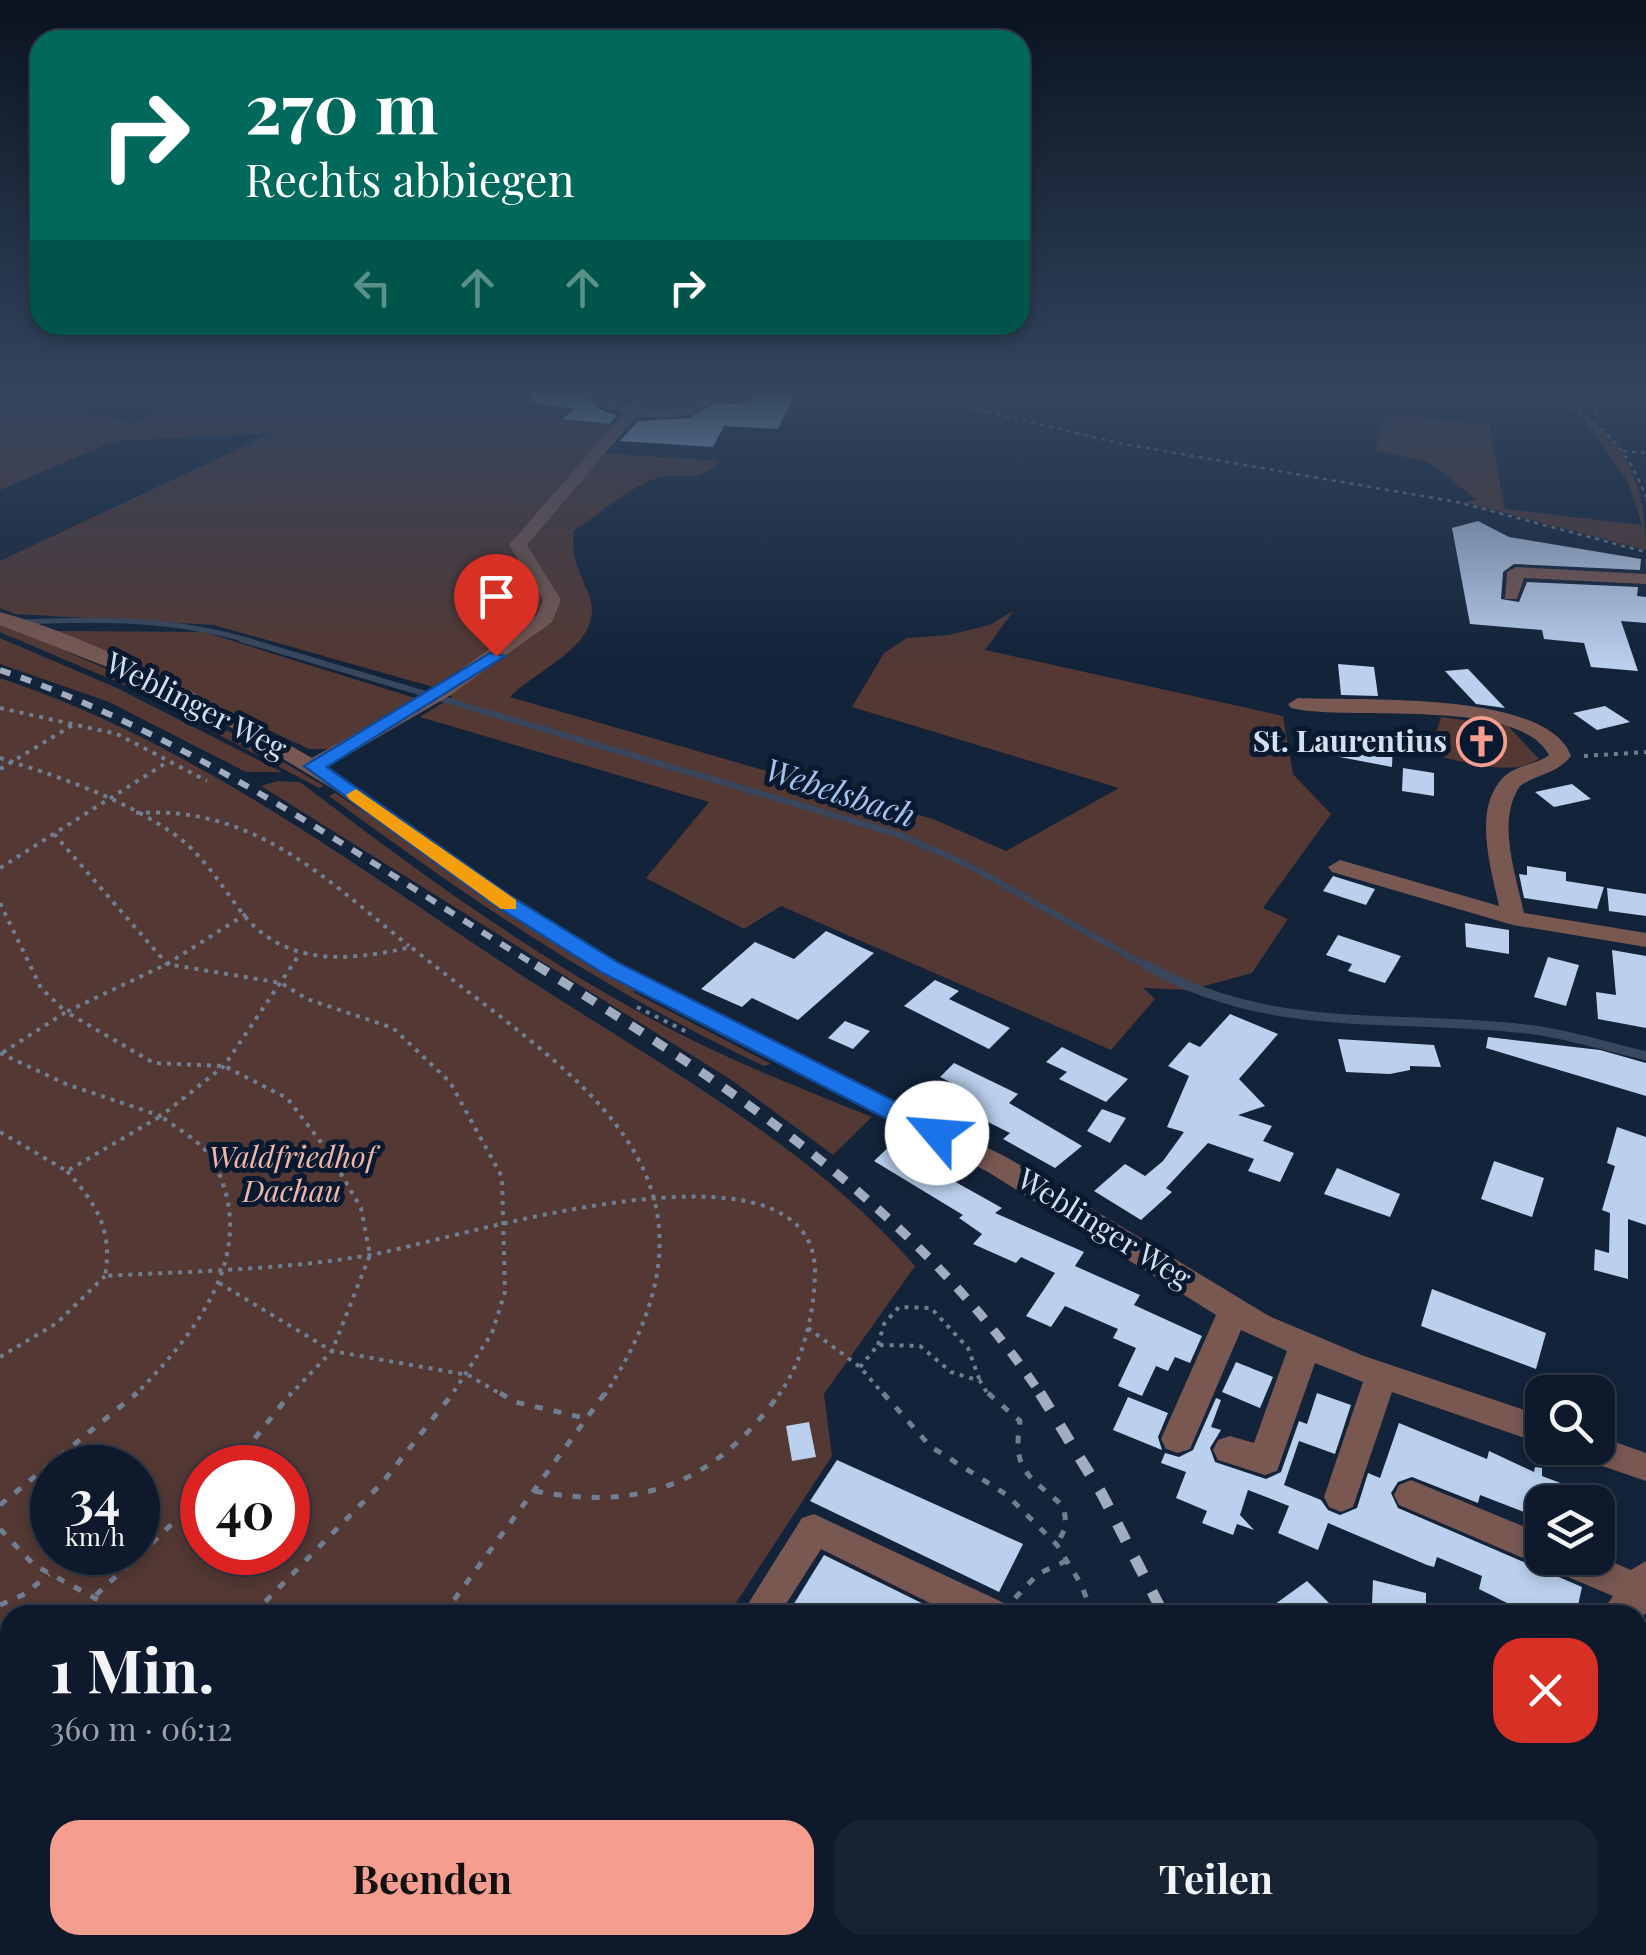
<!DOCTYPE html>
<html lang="de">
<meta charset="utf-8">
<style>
:root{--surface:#0e1a2b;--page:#172333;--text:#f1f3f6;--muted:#9ba1a9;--line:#2e3847;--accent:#f59d8e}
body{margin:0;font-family:"Playfair Display",serif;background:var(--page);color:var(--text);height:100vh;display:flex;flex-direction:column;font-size:38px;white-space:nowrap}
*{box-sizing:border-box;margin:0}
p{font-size:32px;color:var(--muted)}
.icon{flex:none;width:55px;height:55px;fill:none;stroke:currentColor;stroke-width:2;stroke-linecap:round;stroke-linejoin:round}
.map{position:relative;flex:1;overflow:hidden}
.sheet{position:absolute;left:0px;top:1605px;width:1648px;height:350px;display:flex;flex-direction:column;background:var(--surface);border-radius:30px 30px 0 0;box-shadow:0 5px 15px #0003,0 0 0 2px var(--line)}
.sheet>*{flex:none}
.hud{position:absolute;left:30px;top:30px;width:1000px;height:305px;border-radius:30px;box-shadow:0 5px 15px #0003,0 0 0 2px var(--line);background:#00695c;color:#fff;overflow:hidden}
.fabs{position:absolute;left:1525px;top:1375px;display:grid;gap:20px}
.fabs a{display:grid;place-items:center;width:90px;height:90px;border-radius:20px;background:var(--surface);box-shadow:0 5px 15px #0003,0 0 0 2px var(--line);font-size:50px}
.speed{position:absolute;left:30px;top:1445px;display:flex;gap:20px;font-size:50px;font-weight:700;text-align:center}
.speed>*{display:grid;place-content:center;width:130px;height:130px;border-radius:50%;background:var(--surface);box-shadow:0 5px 15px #0003,0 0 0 2px var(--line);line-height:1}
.speed small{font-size:25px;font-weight:400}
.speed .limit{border:15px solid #d22;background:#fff;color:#111}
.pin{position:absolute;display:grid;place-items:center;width:85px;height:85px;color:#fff;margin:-102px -42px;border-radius:50% 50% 50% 0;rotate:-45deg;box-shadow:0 0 10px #0007}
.pin .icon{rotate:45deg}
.me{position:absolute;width:110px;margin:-55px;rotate:297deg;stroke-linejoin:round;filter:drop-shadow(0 0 8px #0008)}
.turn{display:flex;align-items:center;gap:35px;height:210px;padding:0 50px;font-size:45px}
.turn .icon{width:130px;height:130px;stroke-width:2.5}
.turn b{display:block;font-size:70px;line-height:85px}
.lanes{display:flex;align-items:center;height:95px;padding:0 50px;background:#0003;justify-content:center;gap:50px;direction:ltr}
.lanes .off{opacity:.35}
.round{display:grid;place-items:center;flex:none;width:105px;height:105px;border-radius:30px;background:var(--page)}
.summary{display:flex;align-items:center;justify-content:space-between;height:170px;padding:0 50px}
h1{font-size:60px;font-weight:700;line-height:75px}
.button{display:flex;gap:20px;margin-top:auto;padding:20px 50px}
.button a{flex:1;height:115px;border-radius:30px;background:var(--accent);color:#111;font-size:40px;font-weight:700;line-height:115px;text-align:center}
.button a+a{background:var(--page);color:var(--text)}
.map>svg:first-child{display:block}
.green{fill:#533833;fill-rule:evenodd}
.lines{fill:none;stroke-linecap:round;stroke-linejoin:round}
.stream-far2{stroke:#38475d;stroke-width:5}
.stream-far1{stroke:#38475d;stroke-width:6}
.stream{stroke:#38475d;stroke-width:9}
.building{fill:#bad0ed}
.minor-tunnel{stroke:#303f54;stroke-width:16;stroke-dasharray:16 9;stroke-linecap:butt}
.path-far2{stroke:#717e91;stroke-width:2.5;stroke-dasharray:4 5;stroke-linecap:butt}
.path-far1{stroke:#717e91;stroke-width:4;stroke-dasharray:4 6;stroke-linecap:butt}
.path{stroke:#717e91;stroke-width:5;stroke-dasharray:8 11;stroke-linecap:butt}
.minor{fill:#795852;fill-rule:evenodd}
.rail-far2{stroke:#a1adbe;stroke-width:6;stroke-dasharray:11 11;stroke-linecap:butt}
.rail-far1{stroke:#a1adbe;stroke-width:9;stroke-dasharray:14 14;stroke-linecap:butt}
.rail{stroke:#a1adbe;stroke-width:11;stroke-dasharray:19 19;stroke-linecap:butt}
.route{fill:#1a73e8;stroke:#114b97;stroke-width:2.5}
.slow{fill:#f59e0b}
.labels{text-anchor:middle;stroke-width:10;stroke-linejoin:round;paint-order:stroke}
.street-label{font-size:30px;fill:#d4dfee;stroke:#09192f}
.poi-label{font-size:30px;font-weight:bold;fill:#d4dfee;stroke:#09192f;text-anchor:end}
.park-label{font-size:30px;font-style:italic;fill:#f1b5aa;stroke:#09192f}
.water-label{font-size:32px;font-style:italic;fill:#a3c3ef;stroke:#09192f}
</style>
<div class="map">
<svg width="1646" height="1955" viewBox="0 0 1646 1955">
<rect width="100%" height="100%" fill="#132339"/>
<g class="green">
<path d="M 197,391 L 421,391 L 388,412 L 570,407 L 558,418 L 619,426 L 600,453 L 720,461 C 694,487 681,470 654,479 C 627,489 598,515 574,531 C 570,554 579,571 588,592 C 609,643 539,667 510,697 L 933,819 L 1006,851 L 1119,788 L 852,707 L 884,653 L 907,638 L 949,635 L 990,625 L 1014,610 L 985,650 L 1283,716 L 1293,774 L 1331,814 L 1263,908 L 1288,919 L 1252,973 L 1190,990 L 1143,988 L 1155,999 L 1111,1050 L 781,906 L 744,929 L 646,878 L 709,802 L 420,717 L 452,697 L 440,689 L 214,625 L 15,614 L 0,608 L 0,561 L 272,433 L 114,441 L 0,490 L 0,394 L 133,423 Z"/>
<path d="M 1386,413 L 1489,425 L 1505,509 L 1642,525 L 1628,482 L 1582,416 C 1632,442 1646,499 1646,550 L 1463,502 L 1477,500 L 1429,462 L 1375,450 Z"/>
<path d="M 0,624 C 114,668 219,723 324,786 L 319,788 L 129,687 L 0,632 Z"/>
<path d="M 56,631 L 204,632 L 415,698 L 329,749 L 309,749 Z"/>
<path d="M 0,638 L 117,688 L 282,772 L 246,772 L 109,702 L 0,664 Z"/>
<path d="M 0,678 C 193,742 357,868 526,978 C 660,1065 808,1144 915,1266 L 824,1394 L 832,1456 L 728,1615 L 10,1615 L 10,1732 L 0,1725 ZM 52,1468 L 138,1468 L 138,1552 L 52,1552 ZM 202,1468 L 288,1468 L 288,1552 L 202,1552 Z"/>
<path d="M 1441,717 L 1508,726 L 1539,759 C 1510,778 1462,761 1430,754 Z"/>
<path d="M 278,781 L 300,782 C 411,867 525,950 648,1017 C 720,1057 796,1086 872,1117 L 833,1155 L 733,1081 L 261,786 Z"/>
<path d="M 335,793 L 637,989 L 633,992 L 771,1064 L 764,1066 C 604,991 471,900 329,796 Z"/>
<path d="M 329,1945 L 511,1945 L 504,1955 L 344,1955 Z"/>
</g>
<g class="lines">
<path class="stream-far2" d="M 24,622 C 101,618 176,619 250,641"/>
<path class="stream-far1" d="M 241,639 L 900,835 L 970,866 L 1150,968"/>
<path class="stream" d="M 1146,965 C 1273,1038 1397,1012 1534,1030 C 1571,1035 1609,1047 1646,1056"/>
</g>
<g class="building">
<path d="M 531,391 L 582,391 L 597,408 L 617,416 L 609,424 L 563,419 L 574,409 L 530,402 Z"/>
<path d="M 744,394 L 794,396 L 778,429 L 724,426 L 713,447 L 620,441 L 638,421 L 689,418 L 716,403 L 738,404 L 747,398 Z"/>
<path d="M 1478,521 L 1509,537 L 1641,559 L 1640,570 L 1514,564 L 1503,572 L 1501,599 L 1519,602 L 1527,582 L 1638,587 L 1637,596 L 1646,597 L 1646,623 L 1621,621 L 1638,671 L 1591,667 L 1584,643 L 1544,639 L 1542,630 L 1470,624 L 1452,528 Z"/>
<path d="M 1338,664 L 1374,667 L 1378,696 L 1341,695 Z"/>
<path d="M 1468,669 L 1505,708 L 1476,704 L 1445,671 Z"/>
<path d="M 1605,706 L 1630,722 L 1597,730 L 1573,713 Z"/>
<path d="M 1327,736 L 1393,741 L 1392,767 L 1324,754 Z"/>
<path d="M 1403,768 L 1434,773 L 1434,796 L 1402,791 Z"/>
<path d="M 1572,784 L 1591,799 L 1554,807 L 1535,792 Z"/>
<path d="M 1527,866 L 1566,872 L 1566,881 L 1604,887 L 1597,909 L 1524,898 L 1519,874 L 1527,875 Z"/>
<path d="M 1333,876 L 1375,889 L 1366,905 L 1323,891 Z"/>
<path d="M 1607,888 L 1646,894 L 1646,916 L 1609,911 Z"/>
<path d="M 1465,923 L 1509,930 L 1509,954 L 1466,947 Z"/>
<path d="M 826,931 L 874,953 L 798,1020 L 752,998 L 742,1007 L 701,989 L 755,942 L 794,959 Z"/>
<path d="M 1338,935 L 1401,956 L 1385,983 L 1348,971 L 1352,964 L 1326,955 Z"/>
<path d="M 1612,950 L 1646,956 L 1646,1028 L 1598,1019 L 1596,992 L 1616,995 Z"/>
<path d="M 1548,957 L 1579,965 L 1566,1006 L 1534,997 Z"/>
<path d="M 935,980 L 959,991 L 949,999 L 1010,1028 L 989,1049 L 904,1006 Z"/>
<path d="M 1230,1014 L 1278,1034 L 1239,1079 L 1265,1106 L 1238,1115 L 1272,1126 L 1263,1141 L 1294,1153 L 1280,1182 L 1248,1171 L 1254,1159 L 1208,1143 L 1166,1188 L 1172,1192 L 1141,1220 L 1094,1191 L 1125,1164 L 1145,1176 L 1163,1161 L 1184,1132 L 1167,1127 L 1189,1076 L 1168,1066 L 1189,1042 L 1200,1047 Z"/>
<path d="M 845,1021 L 870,1031 L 853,1049 L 828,1038 Z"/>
<path d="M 1488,1037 L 1600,1050 L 1646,1063 L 1646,1096 L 1486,1048 Z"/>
<path d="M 1338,1039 L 1434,1045 L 1441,1067 L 1410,1066 L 1410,1070 L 1390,1074 L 1346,1072 Z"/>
<path d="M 1062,1047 L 1082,1057 L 1128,1079 L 1106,1102 L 1059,1079 L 1067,1072 L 1046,1062 Z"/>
<path d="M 954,1063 L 1018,1094 L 1009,1103 L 1082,1146 L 1055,1168 L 1003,1139 L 1010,1133 L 938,1097 L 952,1083 L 940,1077 Z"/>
<path d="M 1102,1109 L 1126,1118 L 1110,1143 L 1087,1131 Z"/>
<path d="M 1617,1127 L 1646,1137 L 1646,1225 L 1628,1219 L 1628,1279 L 1594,1270 L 1595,1249 L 1609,1253 L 1610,1213 L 1602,1210 L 1615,1166 L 1607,1163 Z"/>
<path d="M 897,1139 L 935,1158 L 927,1166 L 1002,1208 L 995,1213 L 1084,1252 L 1075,1266 L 1140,1295 L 1134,1305 L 1202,1336 L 1190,1363 L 1175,1357 L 1168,1371 L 1156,1366 L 1142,1396 L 1118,1386 L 1136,1348 L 1113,1338 L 1118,1329 L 1065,1306 L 1051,1327 L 1026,1316 L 1055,1273 L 1021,1257 L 1016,1263 L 973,1244 L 982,1234 L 959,1218 L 963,1215 L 874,1161 Z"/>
<path d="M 1494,1161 L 1544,1178 L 1532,1217 L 1481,1199 Z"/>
<path d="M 1337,1168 L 1400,1194 L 1390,1217 L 1324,1194 Z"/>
<path d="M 1432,1289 L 1546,1333 L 1536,1369 L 1421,1326 Z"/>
<path d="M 1236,1362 L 1273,1377 L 1260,1408 L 1222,1392 Z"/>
<path d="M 1317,1393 L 1351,1405 L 1335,1454 L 1299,1441 L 1284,1485 L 1321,1500 L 1328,1510 L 1340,1515 L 1357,1508 L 1368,1473 L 1380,1478 L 1399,1423 L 1487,1459 L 1489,1451 L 1534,1472 L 1535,1467 L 1542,1468 L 1542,1476 L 1608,1501 L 1542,1502 L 1542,1526 L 1523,1518 L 1524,1512 L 1480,1495 L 1478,1503 L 1412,1477 L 1398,1482 L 1391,1493 L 1398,1508 L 1582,1587 L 1576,1615 L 1531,1615 L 1479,1589 L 1482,1576 L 1437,1557 L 1434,1567 L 1427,1565 L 1328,1523 L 1318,1550 L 1278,1533 L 1289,1506 L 1248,1490 L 1240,1515 L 1254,1530 L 1237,1524 L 1233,1535 L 1202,1523 L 1207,1511 L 1176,1498 L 1186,1472 L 1161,1463 L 1165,1453 L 1179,1457 L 1193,1450 L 1216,1398 L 1221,1400 L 1211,1427 L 1221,1430 L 1210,1448 L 1215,1462 L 1266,1479 L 1281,1472 L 1299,1421 L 1307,1424 Z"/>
<path d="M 1128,1397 L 1168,1413 L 1158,1437 L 1162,1450 L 1113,1430 Z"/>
<path d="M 809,1422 L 816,1457 L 792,1461 L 786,1426 Z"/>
<path d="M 837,1460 L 1023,1544 L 999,1592 L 810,1501 Z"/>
<path d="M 824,1555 L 946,1615 L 787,1615 Z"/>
<path d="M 1373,1580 L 1426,1593 L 1426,1615 L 1372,1604 Z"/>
<path d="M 1307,1581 L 1341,1615 L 1260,1615 Z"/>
</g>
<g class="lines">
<path class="minor-tunnel" d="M 736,397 L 754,391"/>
<g class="path-far2">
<path d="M 900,391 L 1118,443 L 1457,502 L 1646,552"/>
<path d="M 1539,391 C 1595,420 1622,436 1646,497"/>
<path d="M 1595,416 L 1597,391"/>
<path d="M 1623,451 L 1646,453"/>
</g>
<g class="path-far1">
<path d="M 0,708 L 117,734 L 207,781"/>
<path d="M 1584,756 L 1646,752"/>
<path d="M 0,758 C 60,777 122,798 174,834 C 202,854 219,882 239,909 C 282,967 346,962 411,947 C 570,1076 754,1169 604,1396"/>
<path d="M 0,769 L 76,723"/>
<path d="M 136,813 C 253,805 324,877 409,946"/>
<path d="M 54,834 L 167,964 L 281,983 L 307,999 L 393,1028 L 450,1082 L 502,1177 L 505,1292 L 492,1333 L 451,1396"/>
<path d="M 0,868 L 169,761"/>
<path d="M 0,903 L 41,988 L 66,1012 L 2,1053"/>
<path d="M 246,914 L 167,964 L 66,1012 L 154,1063 L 224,1066 L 287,1098 L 327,1150 L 361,1208 L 370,1255 L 332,1351 L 289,1396"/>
<path d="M 637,1007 L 687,1032"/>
<path d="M 0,1053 L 66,1084 L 161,1116 L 224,1066 L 299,955"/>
<path d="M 0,1132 L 67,1171 L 161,1116 C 177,1129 203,1142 213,1161 C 262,1252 196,1333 134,1396"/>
<path d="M 67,1171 C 97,1205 113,1230 105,1276 C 193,1271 283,1270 370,1255 C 450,1241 818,1120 815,1274 C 814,1315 803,1362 778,1396"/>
<path d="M 219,1283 L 332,1351 L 468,1375 L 504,1396"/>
<path d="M 808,1328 L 860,1367 L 885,1396"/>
<path d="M 878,1345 L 884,1324 L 899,1307 L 931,1308 L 968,1348 L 980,1381"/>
<path d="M 0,1357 L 57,1323 L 105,1276"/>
<path d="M 860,1367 L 878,1345 L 920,1346 L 951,1372 L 980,1381 L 989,1396"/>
</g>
<g class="path">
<path d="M 500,1393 L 515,1402 L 589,1419"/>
<path d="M 883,1393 L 930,1446 L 1007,1495 L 1057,1545 L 1081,1584 L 1093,1615"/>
<path d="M 988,1393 L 1020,1421 C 1012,1473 1029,1475 1064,1507 L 1066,1526 L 1057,1545"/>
<path d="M 231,1468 L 291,1393"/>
<path d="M 535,1491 C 643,1512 716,1482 780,1393"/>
<path d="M 0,1505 L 137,1393"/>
<path d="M 0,1529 L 34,1565 L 126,1615"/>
<path d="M 96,1595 L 202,1496"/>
<path d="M 1015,1598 L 1038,1574 L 1066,1561"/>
<path d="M 0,1605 L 25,1594 L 49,1574"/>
<path d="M 252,1615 L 383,1482 L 453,1393"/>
<path d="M 443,1615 L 605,1393"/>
<path d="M 69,1945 L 69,1955"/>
<path d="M 399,1945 L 410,1955"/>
<path d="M 910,1945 L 927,1955"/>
<path d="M 1131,1945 L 1137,1955"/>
<path d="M 1112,1955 L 1114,1945"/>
<path d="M 1234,1955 L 1242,1945"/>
</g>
<g class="minor">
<path d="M 586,391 L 601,391 L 610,399 L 631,404 L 642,391 L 657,391 L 643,409 C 664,410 683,411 700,397 L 679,391 L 722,391 L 743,397 L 736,401 L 715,399 C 693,420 665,419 636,417 L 527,545 L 561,600 L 552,622 L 449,696 L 327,767 L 509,895 L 618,962 L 1008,1158 L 1269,1316 L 1364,1356 L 1542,1416 L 1542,1444 L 1392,1392 L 1353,1507 L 1341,1512 L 1329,1507 L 1324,1497 L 1363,1382 L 1315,1363 L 1277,1471 L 1265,1475 L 1218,1460 L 1213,1450 L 1218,1440 L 1230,1436 L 1254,1443 L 1287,1351 L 1241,1330 L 1190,1449 L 1178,1453 L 1166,1449 L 1161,1439 L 1216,1315 L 988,1172 L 600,972 L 493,905 L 333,789 L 230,727 L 107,667 L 0,625 L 0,612 C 101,640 221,705 312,758 L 435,688 L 537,615 L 543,600 L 509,545 L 623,414 L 600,405 Z"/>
<path d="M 1516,567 L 1646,574 L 1646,584 L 1524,578 L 1517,599 L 1505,599 L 1507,572 Z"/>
<path d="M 1298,698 C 1357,701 1548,690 1571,756 C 1557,774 1537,774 1520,786 C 1496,820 1516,875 1524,913 L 1646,933 L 1646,947 L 1513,925 L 1332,872 L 1328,867 L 1340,860 L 1499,906 C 1491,868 1471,806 1506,775 C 1518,765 1536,765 1549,755 C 1517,696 1350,722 1291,708 L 1288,704 Z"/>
<path d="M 1598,1436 L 1646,1453 L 1646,1481 L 1579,1458 L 1575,1448 L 1598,1448 Z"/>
<path d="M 1411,1480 L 1542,1534 L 1542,1558 L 1598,1556 L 1631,1570 L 1646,1561 L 1646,1613 L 1638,1621 L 1638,1615 L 1600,1615 L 1613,1596 L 1549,1569 L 1547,1564 L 1530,1561 L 1399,1505 L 1394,1495 L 1399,1485 Z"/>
<path d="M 814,1514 L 1004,1603 L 1009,1615 L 954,1615 L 821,1549 L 779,1615 L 741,1615 L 802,1518 Z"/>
<path d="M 527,1945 L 572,1945 L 568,1955 L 523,1955 Z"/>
<path d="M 811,1945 L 854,1945 L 850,1955 L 807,1955 Z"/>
</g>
<path class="rail-far2" d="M 0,670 C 196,738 364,860 540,968"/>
<path class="rail-far1" d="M 536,965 C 725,1083 916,1207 1042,1396"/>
<g class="rail">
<path d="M 1040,1393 L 1102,1494 L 1164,1615"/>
<path d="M 1307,1945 L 1311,1955"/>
</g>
</g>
<linearGradient id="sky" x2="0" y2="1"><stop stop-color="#0a131f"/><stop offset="0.59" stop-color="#33455f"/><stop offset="1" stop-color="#33455f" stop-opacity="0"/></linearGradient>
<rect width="1646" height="665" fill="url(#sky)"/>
<path class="route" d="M 490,653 L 505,656 L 327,767 L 509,895 L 617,962 L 946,1127 L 950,1133 L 946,1140 L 928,1140 L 601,972 L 493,904 L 304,766 Z"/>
<path class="slow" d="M 356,789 L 516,900 L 516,909 L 501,909 L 349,799 L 346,795 Z"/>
<defs>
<symbol id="church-ring" viewBox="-11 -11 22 22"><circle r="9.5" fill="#09192f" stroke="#f59d8e" stroke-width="1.5"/><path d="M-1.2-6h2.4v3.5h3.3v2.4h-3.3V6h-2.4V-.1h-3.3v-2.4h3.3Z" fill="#f59d8e"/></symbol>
</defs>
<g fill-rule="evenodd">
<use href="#church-ring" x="1454" y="714" width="55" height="55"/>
</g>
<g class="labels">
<g class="street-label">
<text transform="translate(196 706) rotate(27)" y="10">Weblinger Weg</text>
<text transform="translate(1104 1229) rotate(32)" y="10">Weblinger Weg</text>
</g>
<g class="poi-label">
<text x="1447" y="752">St. Laurentius</text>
</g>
<g class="park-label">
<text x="292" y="1168">Waldfriedhof<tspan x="292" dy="34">Dachau</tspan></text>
</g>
<g class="water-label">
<text transform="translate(840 793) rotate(18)" y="11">Webelsbach</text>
</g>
</g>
</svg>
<div class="fabs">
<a><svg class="icon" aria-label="search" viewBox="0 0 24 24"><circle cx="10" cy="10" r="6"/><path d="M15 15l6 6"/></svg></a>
<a><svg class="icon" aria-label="layers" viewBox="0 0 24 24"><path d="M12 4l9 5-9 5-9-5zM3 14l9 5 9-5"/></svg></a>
</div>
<div class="speed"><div>34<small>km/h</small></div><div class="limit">40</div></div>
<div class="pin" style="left:496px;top:656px;background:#d93025"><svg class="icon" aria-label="arrive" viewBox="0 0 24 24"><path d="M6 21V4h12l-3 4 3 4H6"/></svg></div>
<svg class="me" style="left:937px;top:1133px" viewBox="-20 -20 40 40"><circle r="19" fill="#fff"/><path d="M0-13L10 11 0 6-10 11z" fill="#1a73e8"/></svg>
<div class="hud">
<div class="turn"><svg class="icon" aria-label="right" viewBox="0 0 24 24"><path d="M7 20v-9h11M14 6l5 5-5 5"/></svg><div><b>270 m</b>Rechts abbiegen</div></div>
<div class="lanes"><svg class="icon off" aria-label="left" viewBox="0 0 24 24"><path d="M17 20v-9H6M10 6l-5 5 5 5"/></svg><svg class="icon off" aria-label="ahead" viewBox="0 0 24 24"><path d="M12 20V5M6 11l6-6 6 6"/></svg><svg class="icon off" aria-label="ahead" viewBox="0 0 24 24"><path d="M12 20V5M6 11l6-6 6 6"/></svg><svg class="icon" aria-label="right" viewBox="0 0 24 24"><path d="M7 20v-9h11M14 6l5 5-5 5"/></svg></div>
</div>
<section class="sheet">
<div class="summary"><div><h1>1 Min.</h1><p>360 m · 06:12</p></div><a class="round" style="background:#d93025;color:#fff"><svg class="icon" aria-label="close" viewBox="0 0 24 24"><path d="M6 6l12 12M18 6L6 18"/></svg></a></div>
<div class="button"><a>Beenden</a><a>Teilen</a></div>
</section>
</div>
